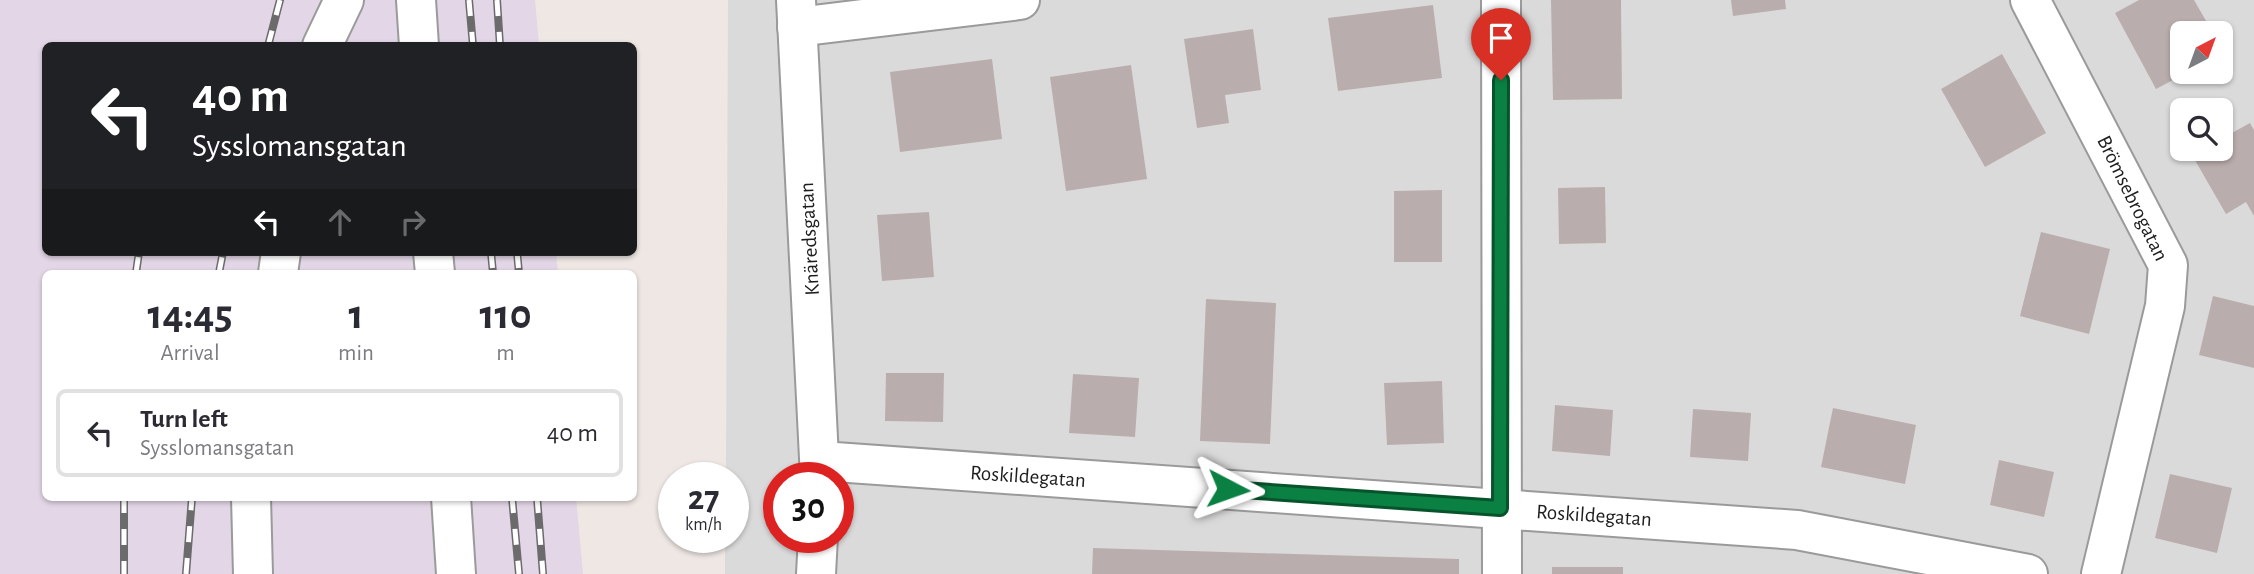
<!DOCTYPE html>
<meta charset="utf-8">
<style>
:root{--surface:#fff;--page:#f2f2f3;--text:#2b2b33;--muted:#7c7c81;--line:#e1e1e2}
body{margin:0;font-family:"Alegreya Sans",sans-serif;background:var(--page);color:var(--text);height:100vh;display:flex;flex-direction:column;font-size:26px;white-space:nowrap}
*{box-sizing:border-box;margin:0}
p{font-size:23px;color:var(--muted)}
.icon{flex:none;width:38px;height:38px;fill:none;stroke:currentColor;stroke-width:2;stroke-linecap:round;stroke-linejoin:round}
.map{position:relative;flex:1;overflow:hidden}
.details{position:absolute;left:42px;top:270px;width:595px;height:231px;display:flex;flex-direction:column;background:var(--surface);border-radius:10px;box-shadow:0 2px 5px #0004}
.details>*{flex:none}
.guide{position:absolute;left:42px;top:42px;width:595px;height:214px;border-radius:10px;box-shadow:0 2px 5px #0004;background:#202124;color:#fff;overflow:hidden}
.needle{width:46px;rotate:41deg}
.buttons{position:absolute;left:2170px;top:21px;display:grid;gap:14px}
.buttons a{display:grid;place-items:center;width:63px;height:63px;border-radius:10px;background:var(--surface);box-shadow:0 2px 5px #0004;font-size:35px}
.speed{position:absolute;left:658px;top:462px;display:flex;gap:14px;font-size:35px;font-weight:700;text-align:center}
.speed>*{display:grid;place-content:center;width:91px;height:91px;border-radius:50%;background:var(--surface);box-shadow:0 2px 5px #0004;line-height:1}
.speed small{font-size:18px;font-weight:400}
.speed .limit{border:10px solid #d22;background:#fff;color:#111}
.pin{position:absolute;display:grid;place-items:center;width:60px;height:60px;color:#fff;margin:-72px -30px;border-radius:50% 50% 50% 0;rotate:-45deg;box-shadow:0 0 7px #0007}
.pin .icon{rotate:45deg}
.me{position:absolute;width:77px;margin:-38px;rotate:94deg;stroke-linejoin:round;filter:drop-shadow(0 0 5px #0008)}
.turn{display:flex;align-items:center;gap:24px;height:147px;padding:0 35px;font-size:32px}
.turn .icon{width:91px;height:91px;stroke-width:2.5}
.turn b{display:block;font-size:49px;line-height:60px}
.lanes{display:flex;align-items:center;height:66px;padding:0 35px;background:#0003;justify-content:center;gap:35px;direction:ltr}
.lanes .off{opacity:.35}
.eta{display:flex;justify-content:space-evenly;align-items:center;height:119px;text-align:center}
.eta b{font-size:42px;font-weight:700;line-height:49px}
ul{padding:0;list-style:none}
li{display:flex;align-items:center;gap:21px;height:88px;margin:0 14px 10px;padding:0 21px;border:4px solid var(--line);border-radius:10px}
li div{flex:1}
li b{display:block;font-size:26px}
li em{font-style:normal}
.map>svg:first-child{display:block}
.residential{fill:#dbdadb;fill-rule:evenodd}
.industrial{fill:#e3d6e6}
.building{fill:#baadad}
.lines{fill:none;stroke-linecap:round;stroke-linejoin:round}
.minor-casing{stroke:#9a9a9a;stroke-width:42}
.minor{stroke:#fff;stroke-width:38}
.rail-casing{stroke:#6b6b6b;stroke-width:8}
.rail{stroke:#fff;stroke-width:5;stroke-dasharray:16;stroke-linecap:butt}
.route-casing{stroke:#07532c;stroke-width:18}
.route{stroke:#0b8043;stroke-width:12}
.labels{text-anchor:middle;stroke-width:7;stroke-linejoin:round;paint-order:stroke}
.street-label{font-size:21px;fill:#1d1d1d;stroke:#fff}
</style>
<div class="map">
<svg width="2254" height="574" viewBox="0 0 2254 574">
<rect width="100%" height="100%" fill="#eee7e4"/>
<path class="residential" d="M 728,0 L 2254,0 L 2254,574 L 725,574 L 725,537 L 733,537 L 733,478 L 726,478 ZM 2182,33 L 2221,33 L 2221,72 L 2182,72 ZM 2182,110 L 2221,110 L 2221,149 L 2182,149 ZM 779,478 L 838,478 L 838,537 L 779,537 Z"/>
<path class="industrial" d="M 0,0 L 535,0 L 539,45 L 46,46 L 46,252 L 556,252 L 558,273 L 46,273 L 46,497 L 576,497 L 583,574 L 0,574 Z"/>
<g class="building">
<path d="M 1551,0 L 1621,0 L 1622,99 L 1553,100 Z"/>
<path d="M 1731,0 L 1785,0 L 1786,9 L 1733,16 Z"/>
<path d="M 2139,0 L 2194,0 L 2213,33 L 2182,33 L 2182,72 L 2188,72 L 2156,89 L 2115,13 Z"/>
<path d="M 1433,5 L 1442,78 L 1338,91 L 1328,18 Z"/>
<path d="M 1253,29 L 1261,90 L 1225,95 L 1229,123 L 1197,128 L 1184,39 Z"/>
<path d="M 2002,54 L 2046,133 L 1985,167 L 1941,89 Z"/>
<path d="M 992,59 L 1002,139 L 900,152 L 890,72 Z"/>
<path d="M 1131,65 L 1147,179 L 1066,191 L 1050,77 Z"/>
<path d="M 2250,123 L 2254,130 L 2254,216 L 2246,202 L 2226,214 L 2192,155 L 2204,149 L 2221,149 L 2221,139 Z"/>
<path d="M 1605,187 L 1606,243 L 1559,244 L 1558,188 Z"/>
<path d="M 1442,190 L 1442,262 L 1394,262 L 1394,191 Z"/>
<path d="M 929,212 L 934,277 L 882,281 L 877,215 Z"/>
<path d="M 2041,232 L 2110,249 L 2089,334 L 2020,316 Z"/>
<path d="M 2213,296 L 2254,306 L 2254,368 L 2199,355 Z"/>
<path d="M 1206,299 L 1276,303 L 1270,444 L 1200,441 Z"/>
<path d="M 886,373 L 944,373 L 943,422 L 885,421 Z"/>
<path d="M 1073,374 L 1139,378 L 1135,437 L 1069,433 Z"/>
<path d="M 1442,381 L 1444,443 L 1387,445 L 1384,383 Z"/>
<path d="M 1555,405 L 1613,410 L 1610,456 L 1552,451 Z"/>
<path d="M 1833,408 L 1916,425 L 1905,484 L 1821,467 Z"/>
<path d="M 1693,409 L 1751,413 L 1748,461 L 1690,457 Z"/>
<path d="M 1999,460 L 2054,472 L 2044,517 L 1990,505 Z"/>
<path d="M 2170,474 L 2232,488 L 2217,553 L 2155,538 Z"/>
<path d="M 1093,548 L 1459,559 L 1459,574 L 1092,574 Z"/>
<rect x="1552" y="567" width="71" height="7"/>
</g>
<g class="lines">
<defs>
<g id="minor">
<path d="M 416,0 L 419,46"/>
<path d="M 796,0 L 820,478"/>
<path d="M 1501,0 L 1502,574"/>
<path d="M 2030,0 L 2168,265 L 2165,306 L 2101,574"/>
<path d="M 797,27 L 1020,0"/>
<path d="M 322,46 L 344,0"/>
<path d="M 433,252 L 435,273"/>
<path d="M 278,273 L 281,252"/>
<path d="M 821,461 L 1797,530 L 2028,574"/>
<path d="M 251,497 L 253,574"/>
<path d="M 451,497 L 456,574"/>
<path d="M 816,574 L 818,537"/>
</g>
</defs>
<use href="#minor" class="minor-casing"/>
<use href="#minor" class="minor"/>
<defs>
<g id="rail">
<path d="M 469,0 L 473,46"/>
<path d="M 497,0 L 500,46"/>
<path d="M 268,46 L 280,0"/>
<path d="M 491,252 L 493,273"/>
<path d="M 517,252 L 519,273"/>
<path d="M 136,273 L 139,252"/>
<path d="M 219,273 L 223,252"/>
<path d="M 124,497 L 124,574"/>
<path d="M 512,497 L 519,574"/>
<path d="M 537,497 L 543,574"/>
<path d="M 186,574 L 192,497"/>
</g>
</defs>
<use href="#rail" class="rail-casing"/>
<use href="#rail" class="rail"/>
</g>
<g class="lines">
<defs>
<path id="route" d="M 1228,489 L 1500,508 L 1501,80"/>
</defs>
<use href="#route" class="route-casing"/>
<use href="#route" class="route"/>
</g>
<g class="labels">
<g class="street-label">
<text transform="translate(2133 198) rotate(64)" y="7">Brömsebrogatan</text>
<text transform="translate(809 239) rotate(-93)" y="7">Knäredsgatan</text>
<text transform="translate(1028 476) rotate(4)" y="7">Roskildegatan</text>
<text transform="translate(1594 515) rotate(4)" y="7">Roskildegatan</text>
</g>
</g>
</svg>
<div class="buttons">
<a><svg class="needle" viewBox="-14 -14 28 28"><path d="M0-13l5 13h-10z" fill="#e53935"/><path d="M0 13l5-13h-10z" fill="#7c7c81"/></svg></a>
<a><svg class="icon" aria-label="search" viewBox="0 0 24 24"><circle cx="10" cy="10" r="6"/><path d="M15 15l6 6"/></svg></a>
</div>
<div class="speed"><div>27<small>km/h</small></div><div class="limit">30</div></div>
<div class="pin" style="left:1501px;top:80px;background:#d93025"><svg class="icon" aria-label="arrive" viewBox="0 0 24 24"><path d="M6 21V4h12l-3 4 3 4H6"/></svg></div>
<svg class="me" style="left:1228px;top:489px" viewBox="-20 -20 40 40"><path d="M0-17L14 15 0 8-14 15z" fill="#0b8043" stroke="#fff" stroke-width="4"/></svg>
<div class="guide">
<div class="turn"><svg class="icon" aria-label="left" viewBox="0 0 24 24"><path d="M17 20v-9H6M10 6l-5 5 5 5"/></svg><div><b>40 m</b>Sysslomansgatan</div></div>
<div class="lanes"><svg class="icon" aria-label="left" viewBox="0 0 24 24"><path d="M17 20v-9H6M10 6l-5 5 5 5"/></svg><svg class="icon off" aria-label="ahead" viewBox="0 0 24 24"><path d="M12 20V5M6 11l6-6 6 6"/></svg><svg class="icon off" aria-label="right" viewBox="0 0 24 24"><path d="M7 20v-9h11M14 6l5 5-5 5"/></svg></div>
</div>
<section class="details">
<div class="eta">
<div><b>14:45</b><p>Arrival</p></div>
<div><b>1</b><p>min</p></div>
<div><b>110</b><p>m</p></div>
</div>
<ul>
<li><svg class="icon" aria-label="left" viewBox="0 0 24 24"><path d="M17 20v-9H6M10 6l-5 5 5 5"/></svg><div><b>Turn left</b><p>Sysslomansgatan</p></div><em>40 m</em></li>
</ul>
</section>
</div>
